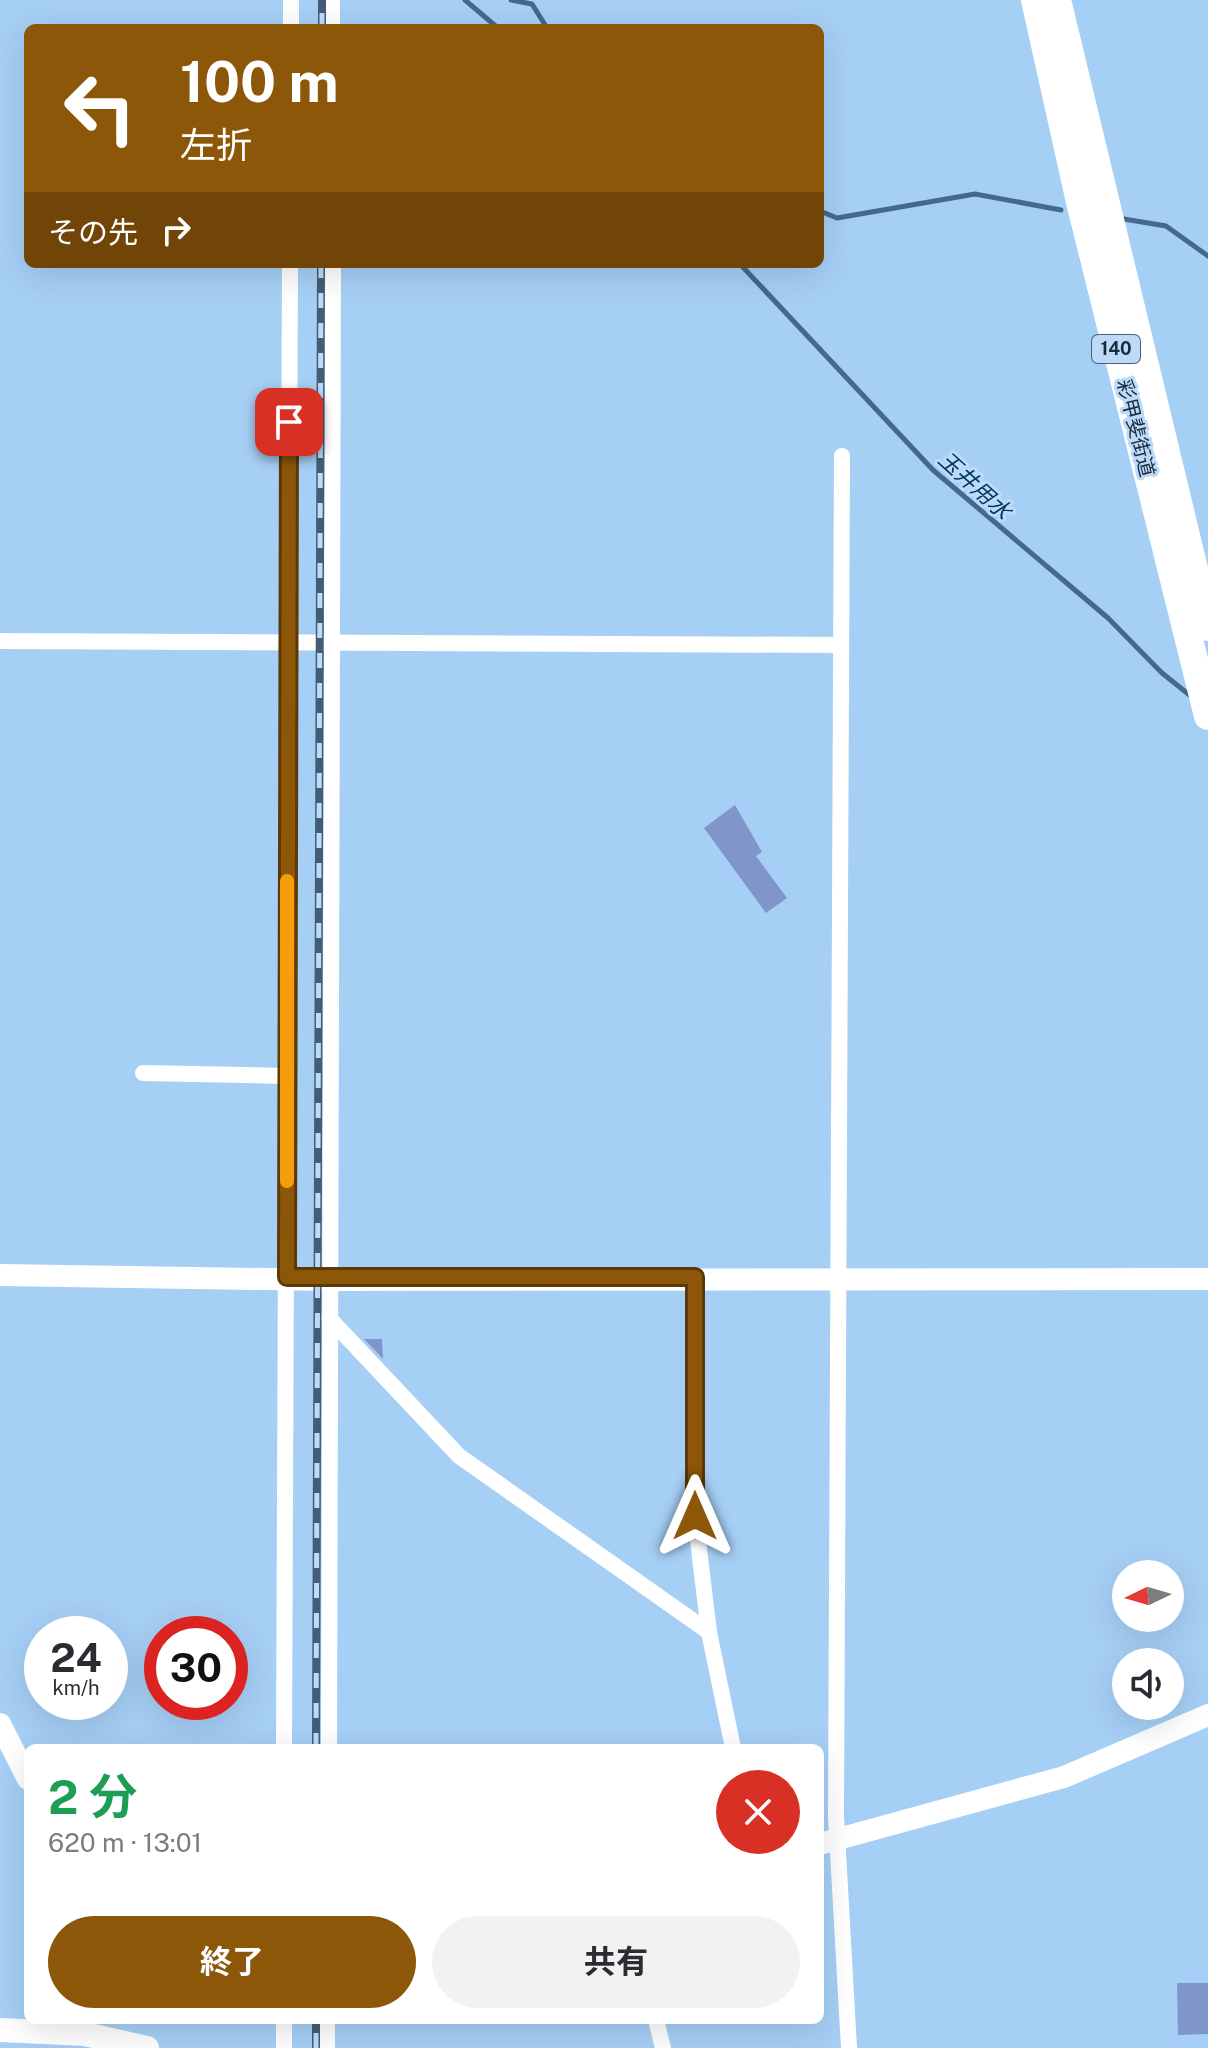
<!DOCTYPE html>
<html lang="ja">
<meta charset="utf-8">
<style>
:root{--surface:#fff;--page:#f2f2f3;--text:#2b2b33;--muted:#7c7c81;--accent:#8d5709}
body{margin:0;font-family:"Public Sans","Noto Sans JP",sans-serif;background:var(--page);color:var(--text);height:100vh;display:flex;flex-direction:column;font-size:30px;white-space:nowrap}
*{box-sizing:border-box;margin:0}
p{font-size:26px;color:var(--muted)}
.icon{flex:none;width:44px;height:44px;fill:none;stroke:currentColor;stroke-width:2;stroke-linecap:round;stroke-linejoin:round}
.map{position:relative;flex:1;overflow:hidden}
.sheet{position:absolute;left:24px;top:1744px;width:800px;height:280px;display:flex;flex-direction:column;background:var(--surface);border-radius:12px;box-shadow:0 8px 32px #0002}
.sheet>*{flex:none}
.top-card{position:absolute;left:24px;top:24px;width:800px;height:244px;border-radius:12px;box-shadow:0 8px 32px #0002;background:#8d5709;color:#fff;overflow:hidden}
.needle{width:52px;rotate:265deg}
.buttons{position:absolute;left:1112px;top:1560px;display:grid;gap:16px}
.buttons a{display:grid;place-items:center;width:72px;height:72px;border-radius:50%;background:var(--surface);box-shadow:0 8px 32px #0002;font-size:40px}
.speed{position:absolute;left:24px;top:1616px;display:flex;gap:16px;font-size:40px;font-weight:700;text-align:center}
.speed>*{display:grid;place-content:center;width:104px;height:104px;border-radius:50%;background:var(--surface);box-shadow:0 8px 32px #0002;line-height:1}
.speed small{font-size:20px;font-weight:400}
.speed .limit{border:12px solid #d22;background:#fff;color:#111}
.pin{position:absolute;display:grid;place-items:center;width:68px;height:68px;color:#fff;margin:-34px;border-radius:16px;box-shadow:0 4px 12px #0006}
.me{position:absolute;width:88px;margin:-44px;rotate:0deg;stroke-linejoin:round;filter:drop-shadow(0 0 6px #0008)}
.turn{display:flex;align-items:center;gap:28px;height:168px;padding:0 24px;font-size:36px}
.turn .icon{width:104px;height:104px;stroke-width:2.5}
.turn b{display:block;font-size:56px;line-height:68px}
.then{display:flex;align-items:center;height:76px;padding:0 24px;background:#0003;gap:16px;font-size:30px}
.round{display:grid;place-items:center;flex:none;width:84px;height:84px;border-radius:42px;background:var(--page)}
.headline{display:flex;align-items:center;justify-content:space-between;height:136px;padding:0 24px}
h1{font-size:48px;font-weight:700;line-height:60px;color:#1e9e55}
.action{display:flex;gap:16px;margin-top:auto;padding:16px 24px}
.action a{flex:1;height:92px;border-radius:48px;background:var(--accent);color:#fff;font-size:32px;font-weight:700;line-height:92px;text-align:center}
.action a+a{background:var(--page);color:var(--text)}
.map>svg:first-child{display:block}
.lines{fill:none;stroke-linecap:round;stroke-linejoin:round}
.stream{stroke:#44698c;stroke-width:5}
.building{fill:#8095c9}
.street{stroke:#fff;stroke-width:16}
.secondary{stroke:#fff;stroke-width:22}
.primary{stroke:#fff;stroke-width:24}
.highway{stroke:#fff;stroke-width:28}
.rail-casing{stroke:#435d76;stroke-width:8}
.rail{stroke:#bddbf9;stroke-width:5;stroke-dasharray:15;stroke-linecap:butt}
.route-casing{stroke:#5c3906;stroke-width:20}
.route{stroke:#8d5709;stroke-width:14}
.slow{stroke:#f59e0b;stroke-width:14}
.labels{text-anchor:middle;stroke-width:6;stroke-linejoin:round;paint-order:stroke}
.shield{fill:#bddbf9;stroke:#496076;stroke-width:2}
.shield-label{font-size:18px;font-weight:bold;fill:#172b3e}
.street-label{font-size:20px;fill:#172b3e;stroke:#bddbf9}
.water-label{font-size:22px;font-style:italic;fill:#013861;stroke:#bddbf9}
</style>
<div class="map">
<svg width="1208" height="2048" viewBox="0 0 1208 2048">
<rect width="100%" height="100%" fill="#a6cff6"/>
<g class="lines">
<g class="stream">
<path d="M 465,0 L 498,28"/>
<path d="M 511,0 L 532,4 L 547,28"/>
<path d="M 820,211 L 837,218 L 975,194 L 1061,210"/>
<path d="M 1124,219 L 1166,226 L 1208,256"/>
<path d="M 740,264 L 933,470 L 1108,618 L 1162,673 L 1192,697"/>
</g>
</g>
<g class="building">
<path d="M 735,805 L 762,852 L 756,856 L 787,898 L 766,913 L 704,828 Z"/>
<path d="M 364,1339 L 382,1339 L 383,1359 Z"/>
<path d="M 1177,1983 L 1208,1983 L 1208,2034 L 1178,2035 Z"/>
</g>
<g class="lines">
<g class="street">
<path d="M 332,0 L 332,28"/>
<path d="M 291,28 L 291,0"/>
<path d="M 842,456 L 836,1816 L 849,2048"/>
<path d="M 0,641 L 841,645"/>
<path d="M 143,1073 L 287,1076"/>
<path d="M 695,1277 L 695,1516 L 709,1632 L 733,1748"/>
<path d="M 329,1318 L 459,1456 L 709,1632"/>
<path d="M 284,1748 L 290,264"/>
<path d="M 329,1748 L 333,264"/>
<path d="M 284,2020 L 284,2048"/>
<path d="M 656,2020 L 663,2048"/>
<path d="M 327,2048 L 327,2020"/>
</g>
<g class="secondary">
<path d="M 0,1275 L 328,1280 L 1208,1279"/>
<path d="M 0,1724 L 28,1779"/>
<path d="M 820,1844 L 1064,1777 L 1208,1715"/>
</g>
<path class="primary" d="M 0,2030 L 85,2034 L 147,2048"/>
<g class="highway">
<path d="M 1035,0 L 1080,202 L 1208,716"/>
<path d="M 1057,0 L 1208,627"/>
</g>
<defs>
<g id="rail">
<path d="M 322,28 L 322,0"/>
<path d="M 316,1748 L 321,264"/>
<path d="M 316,2048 L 316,2020"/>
</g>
</defs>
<use href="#rail" class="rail-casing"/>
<use href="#rail" class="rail"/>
</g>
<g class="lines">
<defs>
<path id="route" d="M 289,422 L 287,1277 L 695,1277 L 695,1516"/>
</defs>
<use href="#route" class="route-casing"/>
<use href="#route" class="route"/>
<path class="slow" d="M 287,1181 L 287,881"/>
</g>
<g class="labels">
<rect class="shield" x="1092" y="335" width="48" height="28" rx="6"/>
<g class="shield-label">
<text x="1116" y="355">140</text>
</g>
<g class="street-label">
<text transform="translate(1136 428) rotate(76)" y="7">彩甲斐街道</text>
</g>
<g class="water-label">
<text transform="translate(975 485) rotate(42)" y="8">玉井用水</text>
</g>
</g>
</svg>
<div class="buttons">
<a><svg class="needle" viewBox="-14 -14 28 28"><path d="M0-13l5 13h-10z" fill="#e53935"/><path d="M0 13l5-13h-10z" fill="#7c7c81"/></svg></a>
<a><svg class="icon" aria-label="sound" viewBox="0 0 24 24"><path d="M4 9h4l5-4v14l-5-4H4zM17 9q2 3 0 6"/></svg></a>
</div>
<div class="speed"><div>24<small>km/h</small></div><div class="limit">30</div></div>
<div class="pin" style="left:289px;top:422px;background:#d93025"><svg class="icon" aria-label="arrive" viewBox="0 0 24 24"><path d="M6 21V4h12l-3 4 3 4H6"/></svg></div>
<svg class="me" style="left:695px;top:1516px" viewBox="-20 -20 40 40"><path d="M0-17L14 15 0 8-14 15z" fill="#8d5709" stroke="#fff" stroke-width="4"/></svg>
<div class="top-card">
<div class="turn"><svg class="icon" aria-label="left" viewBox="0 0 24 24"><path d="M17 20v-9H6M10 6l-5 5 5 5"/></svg><div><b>100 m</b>左折</div></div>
<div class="then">その先<svg class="icon" aria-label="right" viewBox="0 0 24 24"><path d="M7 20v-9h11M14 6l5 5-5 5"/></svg></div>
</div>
<section class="sheet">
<div class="headline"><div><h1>2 分</h1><p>620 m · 13:01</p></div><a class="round" style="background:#d93025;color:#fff"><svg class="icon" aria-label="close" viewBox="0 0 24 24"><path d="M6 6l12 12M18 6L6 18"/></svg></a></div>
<div class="action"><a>終了</a><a>共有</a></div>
</section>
</div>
